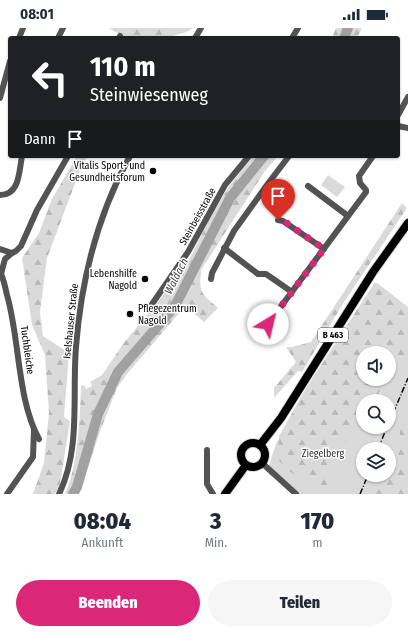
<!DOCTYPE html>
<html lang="de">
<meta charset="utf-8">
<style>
:root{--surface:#fff;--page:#f6f6f7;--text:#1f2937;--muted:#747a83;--accent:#db2777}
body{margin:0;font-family:"Fira Sans Condensed",sans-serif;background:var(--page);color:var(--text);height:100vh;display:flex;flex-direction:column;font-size:15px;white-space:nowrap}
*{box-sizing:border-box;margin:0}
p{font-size:13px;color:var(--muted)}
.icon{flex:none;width:22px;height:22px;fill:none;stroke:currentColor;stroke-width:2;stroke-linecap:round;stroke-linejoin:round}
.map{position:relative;height:466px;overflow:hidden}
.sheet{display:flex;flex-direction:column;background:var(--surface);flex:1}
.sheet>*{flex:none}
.banner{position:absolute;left:8px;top:8px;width:392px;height:122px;border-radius:4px;box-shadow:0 1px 3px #0004;background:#202124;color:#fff;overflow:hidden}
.fabs{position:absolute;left:356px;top:318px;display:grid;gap:8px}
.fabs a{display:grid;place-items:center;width:40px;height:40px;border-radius:50%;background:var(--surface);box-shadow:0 1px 3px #0004;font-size:20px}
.pin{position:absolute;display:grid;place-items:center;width:34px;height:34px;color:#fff;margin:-41px -17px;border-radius:50% 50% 50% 0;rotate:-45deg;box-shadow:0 0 4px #0007}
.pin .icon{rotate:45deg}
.me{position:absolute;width:44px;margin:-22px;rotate:36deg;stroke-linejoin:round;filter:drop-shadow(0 0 3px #0008)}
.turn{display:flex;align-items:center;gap:14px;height:84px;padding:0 16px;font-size:18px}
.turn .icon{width:52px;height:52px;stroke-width:2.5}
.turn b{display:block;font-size:28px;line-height:34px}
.then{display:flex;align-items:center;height:38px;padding:0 16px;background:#0003;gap:8px;font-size:15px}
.eta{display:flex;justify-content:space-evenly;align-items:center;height:68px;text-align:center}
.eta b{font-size:24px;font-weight:800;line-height:28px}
.primary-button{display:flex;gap:8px;margin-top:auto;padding:8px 16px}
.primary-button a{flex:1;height:46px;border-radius:24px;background:var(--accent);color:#fff;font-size:16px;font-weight:800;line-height:46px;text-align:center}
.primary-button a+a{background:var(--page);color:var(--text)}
.status{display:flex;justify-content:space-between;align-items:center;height:28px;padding:0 20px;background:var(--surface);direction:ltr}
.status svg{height:11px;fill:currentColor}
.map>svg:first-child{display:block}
.green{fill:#dadada;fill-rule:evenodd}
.forest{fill:url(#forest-firs)}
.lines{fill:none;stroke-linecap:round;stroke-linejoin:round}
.river{stroke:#a1a1a1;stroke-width:10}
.major-casing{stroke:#dbdbdb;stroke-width:10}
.minor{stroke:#535353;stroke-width:6}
.major{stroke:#000;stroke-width:8}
.rail{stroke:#000;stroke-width:1.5;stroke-dasharray:6 2 1 2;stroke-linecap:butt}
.route{stroke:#db2777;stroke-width:7;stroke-dasharray:0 12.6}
.poi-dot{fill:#000;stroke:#fff;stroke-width:1.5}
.labels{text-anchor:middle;stroke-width:3;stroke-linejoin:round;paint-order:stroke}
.shield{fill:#fff;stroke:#4c4c4c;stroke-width:1}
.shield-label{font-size:9px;font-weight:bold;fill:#000}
.poi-label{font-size:10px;fill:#000;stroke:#fff;text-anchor:end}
.street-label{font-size:10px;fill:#000;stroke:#fff}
.park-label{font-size:10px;fill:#313131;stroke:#fff}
.water-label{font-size:11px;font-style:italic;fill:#424242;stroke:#fff}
</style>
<div class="status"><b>08:01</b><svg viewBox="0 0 49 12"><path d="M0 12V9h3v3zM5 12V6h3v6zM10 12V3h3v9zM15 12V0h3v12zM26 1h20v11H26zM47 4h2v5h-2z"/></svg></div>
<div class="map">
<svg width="408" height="466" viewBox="0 0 408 466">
<defs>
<pattern id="forest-firs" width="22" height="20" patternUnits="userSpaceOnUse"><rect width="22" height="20" fill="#dadada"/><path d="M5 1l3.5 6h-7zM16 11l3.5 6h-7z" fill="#b9b9b9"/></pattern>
</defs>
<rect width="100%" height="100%" fill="#fff"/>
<g class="green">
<path d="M 109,0 L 193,0 C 184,7 176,5 169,10 L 126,10 Z"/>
<path d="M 328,147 L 345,159 L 337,169 L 321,157 Z"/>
<path d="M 377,255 L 408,279 L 408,466 L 296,466 L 268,440 L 277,413 L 286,409 L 327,331 ZM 363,325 L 389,325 L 389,351 L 363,351 ZM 363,373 L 389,373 L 389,399 L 363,399 ZM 363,421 L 389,421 L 389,447 L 363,447 Z"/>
</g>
<g class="forest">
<path d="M 111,0 L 170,0 L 157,10 L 129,10 Z"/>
<path d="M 336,0 L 362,0 L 357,10 L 332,10 Z"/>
<path d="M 77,128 L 88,128 L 82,137 L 47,230 L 40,284 L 43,308 L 69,325 L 64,389 L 70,393 L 60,456 L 55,466 L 33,466 L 44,435 L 49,385 L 45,327 L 32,297 L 22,230 L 39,205 L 52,171 Z"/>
<path d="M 254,128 L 278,128 L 265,143 L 201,242 C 199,266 201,265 218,280 L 204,294 L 185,278 L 127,346 L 117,360 L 99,406 L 88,440 L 76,466 L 65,466 C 78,438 80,390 81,358 L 84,357 L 86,361 L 92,358 L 90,354 L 102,347 L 123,316 L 161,270 L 188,234 L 212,186 L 228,160 L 246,136 Z"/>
<path d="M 402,175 L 407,180 L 344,274 L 302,344 L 298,343 L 274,370 L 274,360 L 296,334 L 286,319 L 292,319 L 311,314 Z"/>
<path d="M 375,254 L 408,280 L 408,321 L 389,350 L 389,325 L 363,325 L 363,351 L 388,351 L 373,373 L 363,373 L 363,387 L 343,416 L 326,462 L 315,461 L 292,445 L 277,431 L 279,408 L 305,362 Z"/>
<path d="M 408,372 L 408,466 L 372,466 L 392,443 L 399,424 L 400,404 Z"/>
</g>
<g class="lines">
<g class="river">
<path d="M 344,10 L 348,0"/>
<path d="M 73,466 L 77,459 L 98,386 L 118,344 L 175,278 L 230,170 L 264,128"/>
</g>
<defs>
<g id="major">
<circle cx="253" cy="427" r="12"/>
<path d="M 260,417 L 281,390 L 373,244 L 408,195"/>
<path d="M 225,466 L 246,437"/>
</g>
</defs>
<use href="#major" class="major-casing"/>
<g class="minor">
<path d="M 19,10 L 23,0"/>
<path d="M 58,10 L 63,0"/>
<path d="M 119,10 L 120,8"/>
<path d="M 195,10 L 201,0"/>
<path d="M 292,10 L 298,0"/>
<path d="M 0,70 L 10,33"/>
<path d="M 398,87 L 408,69"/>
<path d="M 398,98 L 408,100"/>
<path d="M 308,158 L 348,188"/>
<path d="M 0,167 C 20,167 19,143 22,128"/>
<path d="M 278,192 L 283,193 L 324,221"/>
<path d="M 224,220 L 258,246 L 266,246 L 292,264"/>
<path d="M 0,221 L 12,225"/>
<path d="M 0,244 C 4,251 5,259 7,267 C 20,312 17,371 39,411"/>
<path d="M 1,246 L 5,231 L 12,225 L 16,223 L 21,218 L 37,182 L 68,128"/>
<path d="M 211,251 L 212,245 L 234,203 L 270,153 L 289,128"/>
<path d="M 150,279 L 188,224 L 225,157 L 249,128"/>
<path d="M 268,296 L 366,164 L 366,162 L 360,155 L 359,148 L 373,128"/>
<path d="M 207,422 L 207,456 L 213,466"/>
<path d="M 262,435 L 296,466"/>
<path d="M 7,466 L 33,429 L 34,402"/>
<path d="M 59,466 C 81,421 72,368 76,319 C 81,253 98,186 130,128"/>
</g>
<use href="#major" class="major"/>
<g class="rail">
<path d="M 389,395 L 408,350"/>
<path d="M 378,421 L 387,399"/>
<path d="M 360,466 L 368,447"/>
</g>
</g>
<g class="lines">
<path class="route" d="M 268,296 L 324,221 L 284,193 L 278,192"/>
</g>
<g class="poi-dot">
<circle cx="153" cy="143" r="4"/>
<circle cx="145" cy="251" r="4"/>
<circle cx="130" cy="286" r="4"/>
</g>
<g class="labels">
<rect class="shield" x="318" y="300" width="30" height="14" rx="3"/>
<g class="shield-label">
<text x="333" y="310">B 463</text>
</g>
<g class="poi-label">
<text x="145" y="141">Vitalis Sport- und<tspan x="145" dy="12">Gesundheitsforum</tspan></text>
<text x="137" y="249">Lebenshilfe<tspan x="137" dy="12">Nagold</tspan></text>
<text x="138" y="284" text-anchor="start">Pflegezentrum<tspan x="138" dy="12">Nagold</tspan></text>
</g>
<g class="street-label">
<text transform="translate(197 188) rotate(-61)" y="4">Steinbeisstraße</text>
<text transform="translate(70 293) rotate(-84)" y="4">Iselshauser Straße</text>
<text transform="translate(28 322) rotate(82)" y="4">Tuchbleiche</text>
</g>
<g class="park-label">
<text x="323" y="429">Ziegelberg</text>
</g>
<g class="water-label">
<text transform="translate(176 248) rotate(-63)" y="4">Waldach</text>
</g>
</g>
</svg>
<div class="fabs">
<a><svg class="icon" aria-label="sound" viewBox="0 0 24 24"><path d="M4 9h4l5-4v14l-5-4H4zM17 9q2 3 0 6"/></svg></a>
<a><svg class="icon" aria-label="search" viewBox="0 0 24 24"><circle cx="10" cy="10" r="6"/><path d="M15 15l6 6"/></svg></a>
<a><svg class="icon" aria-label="layers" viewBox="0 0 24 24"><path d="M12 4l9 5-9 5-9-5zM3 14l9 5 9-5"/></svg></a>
</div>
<div class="pin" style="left:278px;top:192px;background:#d93025"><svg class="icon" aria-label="arrive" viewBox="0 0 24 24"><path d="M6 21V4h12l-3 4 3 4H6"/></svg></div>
<svg class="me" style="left:268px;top:296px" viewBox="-20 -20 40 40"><circle r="19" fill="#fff"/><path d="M0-13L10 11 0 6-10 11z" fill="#db2777"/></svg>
<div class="banner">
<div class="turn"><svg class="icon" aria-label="left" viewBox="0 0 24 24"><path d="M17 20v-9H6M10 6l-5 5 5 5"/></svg><div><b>110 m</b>Steinwiesenweg</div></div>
<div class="then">Dann<svg class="icon" aria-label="arrive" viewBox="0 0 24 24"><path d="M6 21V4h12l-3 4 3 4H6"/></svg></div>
</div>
</div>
<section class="sheet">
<div class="eta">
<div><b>08:04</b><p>Ankunft</p></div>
<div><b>3</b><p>Min.</p></div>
<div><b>170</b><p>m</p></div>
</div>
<div class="primary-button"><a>Beenden</a><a>Teilen</a></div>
</section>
